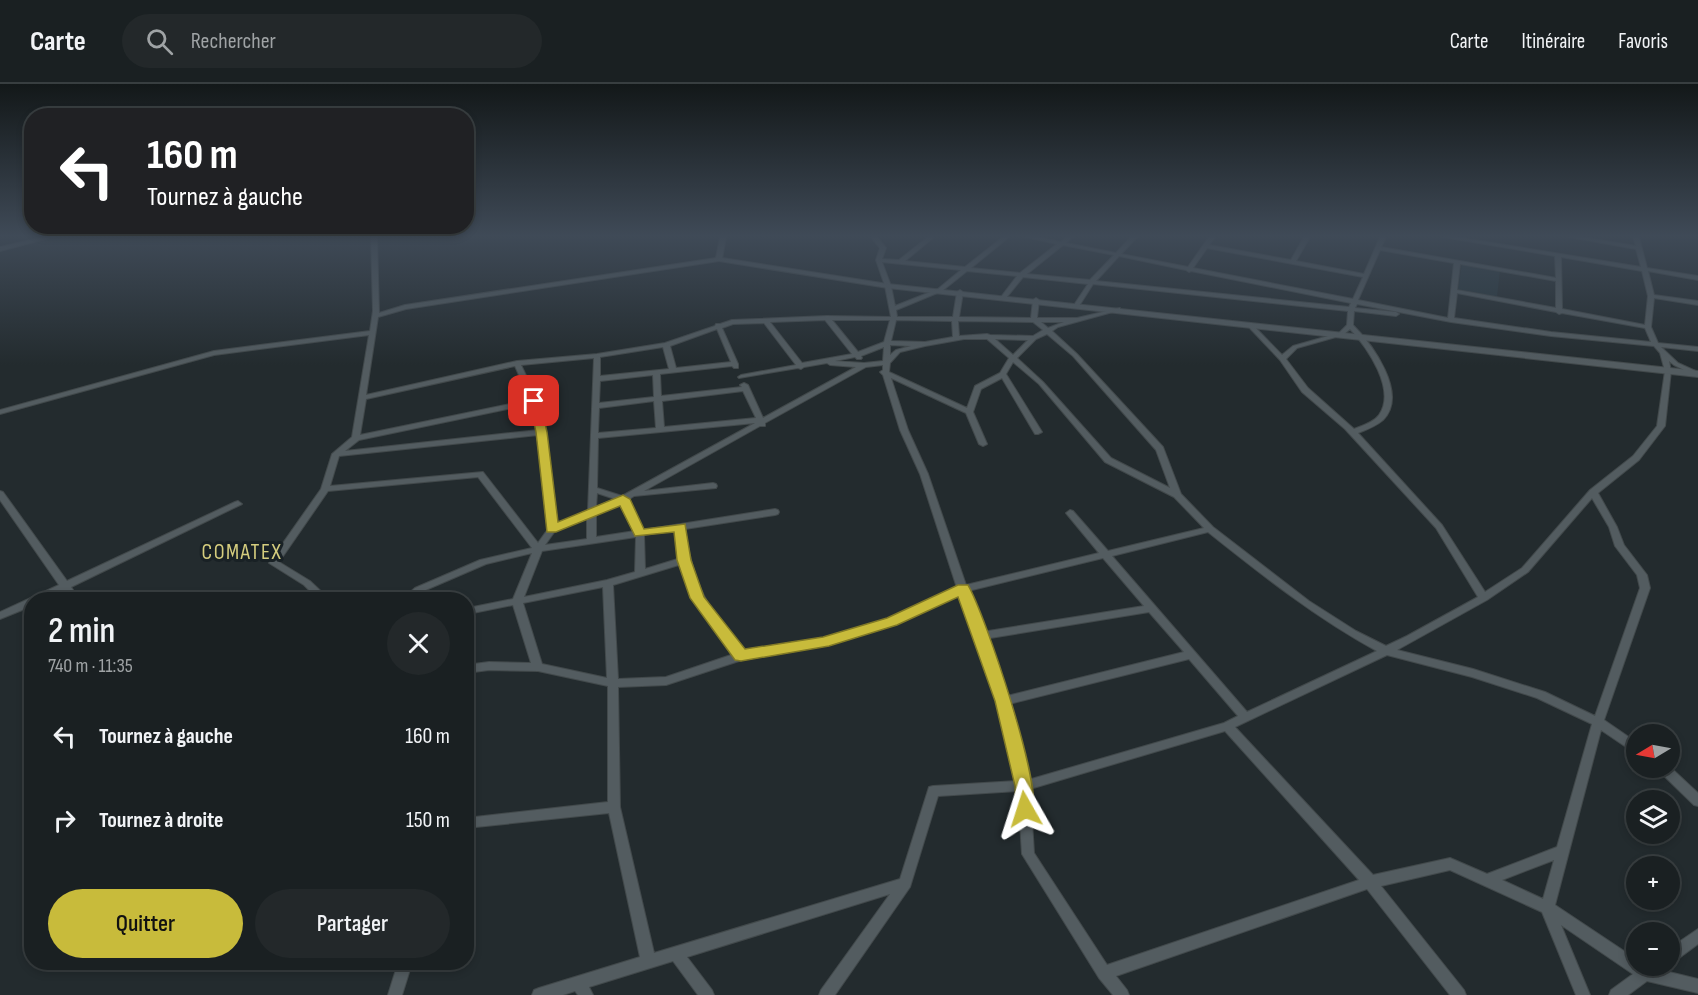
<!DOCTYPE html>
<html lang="fr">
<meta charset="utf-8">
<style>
:root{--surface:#1a2022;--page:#23282a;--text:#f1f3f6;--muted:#9fa3a5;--line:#383e40;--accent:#c8bb3b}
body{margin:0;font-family:"Sofia Sans Condensed",sans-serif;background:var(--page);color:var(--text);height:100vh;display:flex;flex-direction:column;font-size:22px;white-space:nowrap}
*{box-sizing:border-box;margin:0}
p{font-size:20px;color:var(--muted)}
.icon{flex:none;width:33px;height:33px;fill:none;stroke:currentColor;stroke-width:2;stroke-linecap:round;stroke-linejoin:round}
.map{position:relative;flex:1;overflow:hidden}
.drawer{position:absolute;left:24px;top:508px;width:450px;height:378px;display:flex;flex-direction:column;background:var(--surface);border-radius:24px;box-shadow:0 3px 9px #0003,0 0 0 2px var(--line)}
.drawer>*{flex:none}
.banner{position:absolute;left:24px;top:24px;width:450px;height:126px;border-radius:24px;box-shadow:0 3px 9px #0003,0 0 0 2px var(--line);background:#202124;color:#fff;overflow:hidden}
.needle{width:39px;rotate:260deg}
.buttons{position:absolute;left:1626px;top:640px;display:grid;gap:12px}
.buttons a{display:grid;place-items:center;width:54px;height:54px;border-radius:50%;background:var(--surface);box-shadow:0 3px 9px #0003,0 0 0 2px var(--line);font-size:30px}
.pin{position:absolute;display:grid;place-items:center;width:51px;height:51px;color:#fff;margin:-26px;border-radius:12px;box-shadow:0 3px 9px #0006}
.me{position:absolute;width:66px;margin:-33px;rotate:354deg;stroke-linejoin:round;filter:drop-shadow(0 0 4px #0008)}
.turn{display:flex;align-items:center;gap:21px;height:126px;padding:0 24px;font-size:27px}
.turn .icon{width:78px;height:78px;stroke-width:2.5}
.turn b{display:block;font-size:42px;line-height:51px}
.round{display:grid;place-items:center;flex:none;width:63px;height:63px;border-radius:32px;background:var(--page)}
.summary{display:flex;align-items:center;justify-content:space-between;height:102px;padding:0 24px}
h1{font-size:36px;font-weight:600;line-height:45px}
.cta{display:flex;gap:12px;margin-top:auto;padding:12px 24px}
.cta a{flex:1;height:69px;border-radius:36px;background:var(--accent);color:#111;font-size:24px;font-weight:600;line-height:69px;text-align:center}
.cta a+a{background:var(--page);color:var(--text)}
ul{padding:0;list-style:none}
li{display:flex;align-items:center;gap:18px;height:84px;padding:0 24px}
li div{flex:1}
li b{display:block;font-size:22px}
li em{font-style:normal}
header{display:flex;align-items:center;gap:36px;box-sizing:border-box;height:84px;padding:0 30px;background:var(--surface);border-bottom:2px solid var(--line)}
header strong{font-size:28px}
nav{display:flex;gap:33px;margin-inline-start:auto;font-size:21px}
.search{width:420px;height:54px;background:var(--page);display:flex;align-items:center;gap:15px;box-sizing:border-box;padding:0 21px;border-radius:33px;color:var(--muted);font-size:22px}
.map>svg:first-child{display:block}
.built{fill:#26353b}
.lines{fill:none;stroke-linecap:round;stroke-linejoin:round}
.minor-casing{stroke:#42494b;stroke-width:2}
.tertiary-casing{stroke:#42494b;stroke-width:2}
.minor{fill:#535c60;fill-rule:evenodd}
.tertiary{fill:#535c60;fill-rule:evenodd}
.route{fill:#c8bb3b;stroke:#827a26;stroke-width:1.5}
.labels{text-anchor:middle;stroke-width:6;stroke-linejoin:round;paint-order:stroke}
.quarter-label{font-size:22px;letter-spacing:1.5px;fill:#d5cd7e;stroke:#192125}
</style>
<header>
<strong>Carte</strong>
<div class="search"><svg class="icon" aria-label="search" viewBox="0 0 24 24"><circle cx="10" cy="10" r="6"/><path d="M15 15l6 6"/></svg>Rechercher</div>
<nav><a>Carte</a><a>Itinéraire</a><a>Favoris</a></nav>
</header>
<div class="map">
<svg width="1698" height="911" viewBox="0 0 1698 911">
<rect width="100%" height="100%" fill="#232b2e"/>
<path class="built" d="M 1462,180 L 1500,186 L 1497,213 L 1458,205 Z"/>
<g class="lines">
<defs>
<g id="minor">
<path d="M 43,153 L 53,153 L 0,167 L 0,163 Z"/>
<path d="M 371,153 L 377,153 L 379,229 L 405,221 L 716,174 L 720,153 L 726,153 L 722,175 L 719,177 L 406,225 L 378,233 L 366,311 L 517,277 L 597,270 L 665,259 L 715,242 L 716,240 L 720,240 L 732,236 L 827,232 L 891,233 L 885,202 L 876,176 L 880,164 L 871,153 L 877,153 L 886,164 L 882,175 L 899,176 L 928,153 L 934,153 L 905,177 L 965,183 L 1003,153 L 1009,153 L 971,184 L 1020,189 L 1057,160 L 1026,153 L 1037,153 L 1061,158 L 1067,153 L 1073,153 L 1066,159 L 1116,169 L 1131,153 L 1137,153 L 1121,170 L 1188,183 L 1209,153 L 1215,153 L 1209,161 L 1291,176 L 1304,153 L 1310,153 L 1296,177 L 1364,190 L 1380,153 L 1386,153 L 1381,163 L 1556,194 L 1555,172 L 1443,153 L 1456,153 L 1641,183 L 1636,165 L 1569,153 L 1582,153 L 1636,162 L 1633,153 L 1639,153 L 1647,184 L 1698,192 L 1698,196 L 1648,187 L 1654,211 L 1698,217 L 1698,221 L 1654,214 L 1651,243 L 1658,259 L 1698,263 L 1698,267 L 1661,263 L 1678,279 L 1698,288 L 1698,293 L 1674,281 L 1669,277 L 1671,287 L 1665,342 L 1639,376 L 1598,409 L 1617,443 L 1624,461 L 1647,491 L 1650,504 L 1604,636 L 1636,658 L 1636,668 L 1632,667 L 1601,646 L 1555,821 L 1636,875 L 1636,882 L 1663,882 L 1661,886 L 1698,895 L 1698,909 L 1647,897 L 1628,911 L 1609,911 L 1611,906 L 1633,890 L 1561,841 L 1590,911 L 1576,911 L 1542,828 L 1450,786 L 1381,802 L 1464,906 L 1466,911 L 1450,911 L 1367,805 L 1116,892 L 1127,906 L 1129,911 L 1113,911 L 1099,894 L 1022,770 L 1018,707 L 938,712 L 910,803 L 835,911 L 819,911 L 821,906 L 890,810 L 687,873 L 712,906 L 714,911 L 698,911 L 673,877 L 589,903 L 593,911 L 578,911 L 575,907 L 563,911 L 532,911 L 534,906 L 539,904 L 640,873 L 609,729 L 466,744 L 466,734 L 608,718 L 608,602 L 538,587 L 489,586 L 466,589 L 466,581 L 489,578 L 531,579 L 513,521 L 473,529 L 470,528 L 468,526 L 470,524 L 473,523 L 513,515 L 532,469 L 486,480 L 421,508 L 412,516 L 401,516 L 415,504 L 480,476 L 532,464 L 478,393 L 328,407 L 279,478 L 310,497 L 330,516 L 319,516 L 304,501 L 269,479 L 321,405 L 332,370 L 352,353 L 369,251 L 214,271 L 0,330 L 0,326 L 214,267 L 370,247 L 373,227 ZM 1063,161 L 1114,171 L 1090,196 L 1027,190 ZM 1207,164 L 1363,193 L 1353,215 L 1193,184 ZM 1380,166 L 1454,179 L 1448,234 L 1358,216 ZM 1119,172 L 1186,186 L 1189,188 L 1191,187 L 1351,219 L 1349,223 L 1096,197 ZM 1561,173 L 1642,187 L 1648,212 L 1645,241 L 1562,225 ZM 882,178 L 961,186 L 938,205 L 895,222 L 891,202 ZM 1460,180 L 1556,197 L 1556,224 L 1457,206 ZM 967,187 L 1017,192 L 1001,213 L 1004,215 L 1006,214 L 1023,193 L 1088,200 L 1074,221 L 1077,223 L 1079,222 L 1093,200 L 1348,227 L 1347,241 L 1339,249 L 1293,262 L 1282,271 L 1251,239 L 1246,240 L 1280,276 L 1302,308 L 1345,345 L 1436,444 L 1478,513 L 1407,552 L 1386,562 L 1356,547 L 1309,517 L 1213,443 L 1181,410 L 1163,363 L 1077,270 L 1052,247 L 1058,243 L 1120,226 L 1120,224 L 1077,234 L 1037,234 L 1039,216 L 1036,214 L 1033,216 L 1031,234 L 959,233 L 963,208 L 960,206 L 957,208 L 953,233 L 897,233 L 896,226 L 942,207 ZM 1457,209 L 1556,228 L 1559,230 L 1562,229 L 1645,244 L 1651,258 L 1551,248 L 1454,234 ZM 1357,220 L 1451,238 L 1551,252 L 1654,262 L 1660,269 L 1665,287 L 1657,342 L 1633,372 L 1590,406 L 1522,484 L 1485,508 L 1442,441 L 1358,349 C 1366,346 1376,342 1383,336 C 1409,310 1372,260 1353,241 L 1354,227 L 1396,232 L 1399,230 L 1396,228 L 1355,224 ZM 825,236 L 852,270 L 802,279 L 770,238 ZM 832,236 L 890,236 L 884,258 L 858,268 ZM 896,236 L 952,237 L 953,253 L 925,258 L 891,257 ZM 958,237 L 1033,238 L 1043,246 L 1033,252 L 990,251 L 987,250 L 959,252 ZM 1041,238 L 1064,238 L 1048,244 ZM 764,239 L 796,281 L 741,291 L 738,293 L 739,294 L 798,284 L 801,285 L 804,283 L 827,279 L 830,281 L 856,283 L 763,334 L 748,301 L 744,299 L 740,301 L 742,303 L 661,312 L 660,290 L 732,282 L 734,284 L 738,284 L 738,280 L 722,244 L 733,240 ZM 717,245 L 731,278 L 676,284 L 670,262 ZM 1350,245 C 1367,263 1397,306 1379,331 C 1374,338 1362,342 1354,345 L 1308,304 L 1286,275 L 1297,264 L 1343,251 ZM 1047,250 L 1073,272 L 1156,366 L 1170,404 L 1111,374 L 1043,298 L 1017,274 L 1036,255 ZM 964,255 L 987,255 L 1009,274 L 1000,289 L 975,302 L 967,324 L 889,288 L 890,279 L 900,268 L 925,262 ZM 995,255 L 1028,256 L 1013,271 ZM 890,261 L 911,262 L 896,266 L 890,271 ZM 663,263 L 669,285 L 600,292 L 600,273 ZM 884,263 L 883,277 L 864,279 L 835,277 L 855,273 L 857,275 L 861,275 L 862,274 L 861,272 ZM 594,274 L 588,427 L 556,440 L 546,348 L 538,317 L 521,281 ZM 1013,278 L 1039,300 L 1105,378 L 1174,413 L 1204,444 L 1108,467 L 1073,427 L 1070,426 L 1066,429 L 1099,469 L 966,501 L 928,390 L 908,346 L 891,294 L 966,329 L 979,360 L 983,362 L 987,360 L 973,328 L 981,305 L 1002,294 L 1035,350 L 1038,350 L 1042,348 L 1006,290 ZM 883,281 L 883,286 L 880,288 L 883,291 L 900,346 L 920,390 L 957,504 L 888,536 L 823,554 L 743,568 C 708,524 693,502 685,445 L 775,431 L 778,430 L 779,428 L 778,426 L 775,425 L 643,446 L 628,416 L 634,412 L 716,404 L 717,402 L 716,400 L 713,399 L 644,407 L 760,342 L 765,342 L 765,339 L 866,283 ZM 515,282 L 530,316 L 360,351 L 366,315 ZM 653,291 L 654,313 L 599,319 L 600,297 ZM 743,307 L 756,334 L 664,343 L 662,317 ZM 654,317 L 656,344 L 598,349 L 599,324 ZM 531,320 L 538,346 L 345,367 L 359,356 ZM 755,339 L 622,412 L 597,404 L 598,354 ZM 538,351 L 548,445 L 538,459 L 483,388 L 330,402 L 339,372 ZM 597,409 L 615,415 L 596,423 ZM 1592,414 L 1609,443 L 1615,462 L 1637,491 L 1640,504 L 1595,632 L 1545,608 L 1473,585 L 1397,566 L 1487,516 L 1528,488 ZM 621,419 L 635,447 L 596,453 L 596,429 ZM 587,433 L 587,455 L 545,461 L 555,447 ZM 676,446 L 681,474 L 645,485 L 644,451 ZM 1208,448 C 1262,491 1316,534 1377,567 L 1247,628 L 1112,472 ZM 636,453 L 635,488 L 607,496 L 524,513 L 542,467 ZM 1103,474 L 1144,522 L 982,548 L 968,507 ZM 682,480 C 691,515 712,543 734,570 L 666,593 L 618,595 L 613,501 ZM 603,503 L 607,594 L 542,580 L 523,519 ZM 959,511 L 973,552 L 997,617 L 1017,697 L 933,702 L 929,703 L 900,795 L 654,869 L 620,723 L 618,603 L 666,601 L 742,576 L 823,562 L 896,540 ZM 1149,528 L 1184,568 L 1007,612 L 984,555 ZM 1387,571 L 1472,593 L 1537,614 L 1592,640 L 1557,763 L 1487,790 L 1450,774 L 1373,791 L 1235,643 ZM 1189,575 L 1238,632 L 1224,639 L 1028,696 L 1009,620 ZM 1225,647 L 1359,796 L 1107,881 L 1034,769 L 1030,705 ZM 1554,776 L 1543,815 L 1502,796 Z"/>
<path d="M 0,407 L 3,408 L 67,497 L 235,418 L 238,417 L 242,420 L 71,503 L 80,516 L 70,516 L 63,506 L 43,516 L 32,516 L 32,522 L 0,535 L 0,528 L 59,501 L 0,416 Z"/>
<path d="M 1670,683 L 1698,709 L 1698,722 L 1694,721 L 1659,687 L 1657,684 L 1670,684 Z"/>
<path d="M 1698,845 L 1698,860 L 1675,877 L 1670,879 L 1670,864 Z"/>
<path d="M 398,879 L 412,879 L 402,911 L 388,911 Z"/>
</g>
<path id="tertiary" d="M 716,173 L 888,200 L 1698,287 L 1698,293 L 888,204 L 719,177 L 715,175 Z"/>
</defs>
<use href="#minor" class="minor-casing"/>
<use href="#tertiary" class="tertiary-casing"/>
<use href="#minor" class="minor"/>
<use href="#tertiary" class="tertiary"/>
</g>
<linearGradient id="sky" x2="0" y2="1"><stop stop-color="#131819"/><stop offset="0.54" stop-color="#3f4a57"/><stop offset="1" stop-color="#3f4a57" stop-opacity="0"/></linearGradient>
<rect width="1698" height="281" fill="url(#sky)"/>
<path class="route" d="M 534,313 L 540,317 L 547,348 L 558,438 L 623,411 L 630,415 L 644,445 L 685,440 L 691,476 L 704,513 L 745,565 L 823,553 L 887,534 L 958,501 L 968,501 C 985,530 1044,705 1032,730 L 1025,733 L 1019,730 L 1016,725 L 1015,702 L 995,617 L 958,513 L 897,541 L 829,562 L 741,577 L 735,576 L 690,514 L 677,476 L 674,448 L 635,452 L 620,422 L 556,448 L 547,448 L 536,348 L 529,317 Z"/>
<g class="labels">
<g class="quarter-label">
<text x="242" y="475">COMATEX</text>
</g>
</g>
</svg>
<div class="buttons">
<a><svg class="needle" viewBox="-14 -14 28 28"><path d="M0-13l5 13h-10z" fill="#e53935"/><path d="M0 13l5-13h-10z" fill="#9fa3a5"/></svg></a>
<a><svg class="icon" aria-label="layers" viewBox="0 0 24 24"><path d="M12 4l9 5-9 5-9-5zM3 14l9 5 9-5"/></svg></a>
<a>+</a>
<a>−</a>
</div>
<div class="pin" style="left:534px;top:317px;background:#d93025"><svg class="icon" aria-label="arrive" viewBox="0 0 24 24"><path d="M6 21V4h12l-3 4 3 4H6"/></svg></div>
<svg class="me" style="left:1025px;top:725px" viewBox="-20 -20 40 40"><path d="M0-17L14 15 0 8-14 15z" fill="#c8bb3b" stroke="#fff" stroke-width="4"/></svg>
<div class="banner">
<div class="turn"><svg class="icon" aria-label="left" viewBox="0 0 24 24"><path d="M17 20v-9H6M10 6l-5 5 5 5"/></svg><div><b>160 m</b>Tournez à gauche</div></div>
</div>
<section class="drawer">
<div class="summary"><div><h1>2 min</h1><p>740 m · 11:35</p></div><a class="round"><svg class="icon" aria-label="close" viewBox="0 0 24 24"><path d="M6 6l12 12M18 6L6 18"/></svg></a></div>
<ul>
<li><svg class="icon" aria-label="left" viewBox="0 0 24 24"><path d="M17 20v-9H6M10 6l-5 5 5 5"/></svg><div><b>Tournez à gauche</b></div><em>160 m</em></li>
<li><svg class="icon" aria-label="right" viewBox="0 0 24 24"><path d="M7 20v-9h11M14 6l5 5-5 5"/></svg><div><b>Tournez à droite</b></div><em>150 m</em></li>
</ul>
<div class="cta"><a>Quitter</a><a>Partager</a></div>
</section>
</div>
